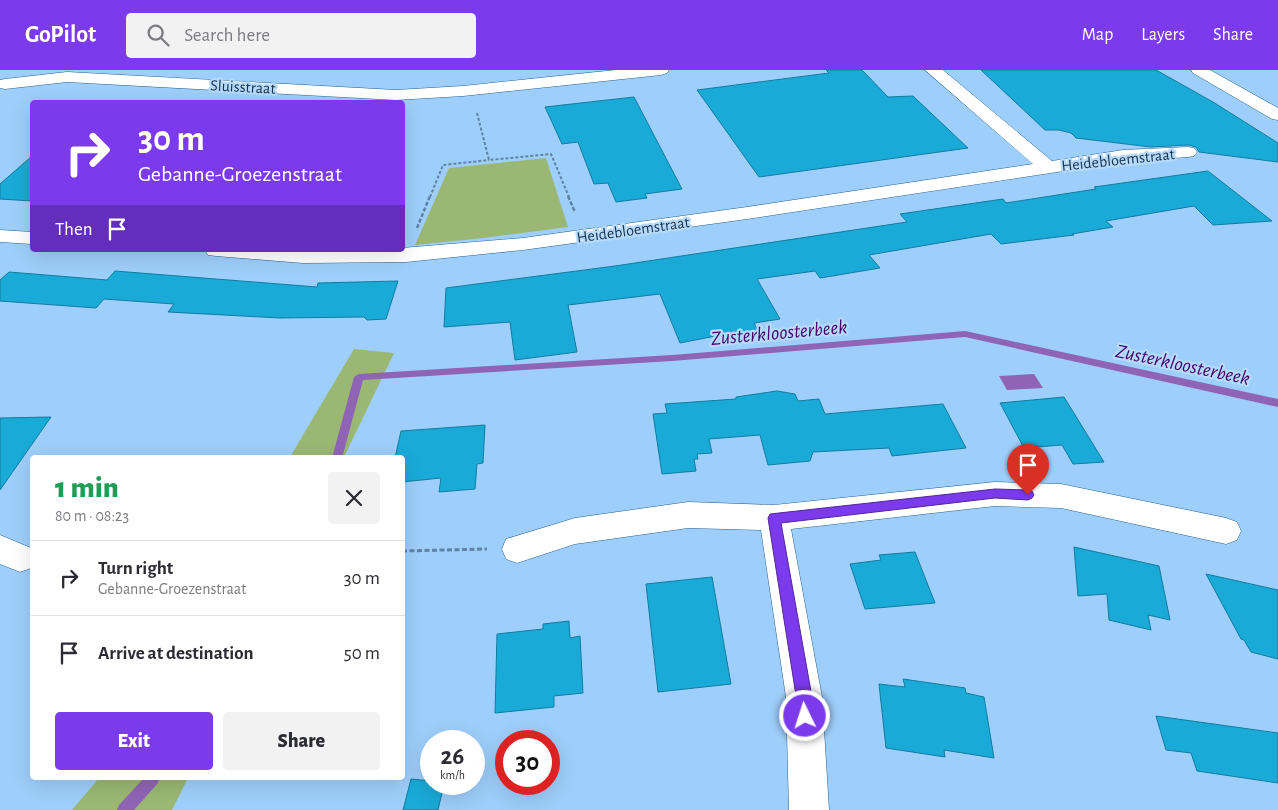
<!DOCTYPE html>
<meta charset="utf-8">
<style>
:root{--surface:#fff;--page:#f2f2f3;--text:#2b2b33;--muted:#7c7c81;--line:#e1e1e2;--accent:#7c3aed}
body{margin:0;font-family:"Alegreya Sans",sans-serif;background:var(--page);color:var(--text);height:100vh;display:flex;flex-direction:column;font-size:19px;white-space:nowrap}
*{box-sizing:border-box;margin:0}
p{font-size:16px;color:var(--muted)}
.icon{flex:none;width:28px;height:28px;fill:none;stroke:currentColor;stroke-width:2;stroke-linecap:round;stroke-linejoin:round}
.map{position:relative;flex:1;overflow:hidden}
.sheet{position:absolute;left:30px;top:385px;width:375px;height:325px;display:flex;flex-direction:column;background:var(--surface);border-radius:5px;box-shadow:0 5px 20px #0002}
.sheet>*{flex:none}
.banner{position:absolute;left:30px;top:30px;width:375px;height:152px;border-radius:5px;box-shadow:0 5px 20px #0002;background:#7c3aed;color:#fff;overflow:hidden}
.speed{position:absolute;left:420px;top:660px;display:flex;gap:10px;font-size:25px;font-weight:700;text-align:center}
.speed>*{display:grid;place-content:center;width:65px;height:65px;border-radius:50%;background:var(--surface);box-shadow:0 5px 20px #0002;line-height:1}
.speed small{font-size:12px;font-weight:400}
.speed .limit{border:8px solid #d22;background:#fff;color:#111}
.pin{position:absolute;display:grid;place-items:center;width:42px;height:42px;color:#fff;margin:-51px -21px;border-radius:50% 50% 50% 0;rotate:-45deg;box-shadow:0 0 5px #0007}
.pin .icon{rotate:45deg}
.me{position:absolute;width:55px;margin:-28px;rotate:356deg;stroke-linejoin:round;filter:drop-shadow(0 0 4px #0008)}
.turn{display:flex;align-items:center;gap:18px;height:105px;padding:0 25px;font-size:22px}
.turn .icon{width:65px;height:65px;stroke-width:2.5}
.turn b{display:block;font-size:35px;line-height:42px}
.then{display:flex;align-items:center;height:48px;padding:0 25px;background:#0003;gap:10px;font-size:19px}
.round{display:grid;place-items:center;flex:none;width:52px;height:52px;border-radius:5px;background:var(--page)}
.head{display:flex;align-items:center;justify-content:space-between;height:85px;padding:0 25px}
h1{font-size:30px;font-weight:800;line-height:38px;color:#1e9e55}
.primary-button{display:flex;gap:10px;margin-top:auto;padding:10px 25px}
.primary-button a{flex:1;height:58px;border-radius:5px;background:var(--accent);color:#fff;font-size:20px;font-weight:800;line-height:58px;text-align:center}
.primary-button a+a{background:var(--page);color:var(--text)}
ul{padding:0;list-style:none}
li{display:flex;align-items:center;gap:15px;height:75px;padding:0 25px;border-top:1px solid var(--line)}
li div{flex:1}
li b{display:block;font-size:19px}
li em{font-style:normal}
header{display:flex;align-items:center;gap:30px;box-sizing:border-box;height:70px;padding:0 25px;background:var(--accent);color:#fff}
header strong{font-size:24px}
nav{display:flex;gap:28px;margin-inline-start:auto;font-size:18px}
.search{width:350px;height:45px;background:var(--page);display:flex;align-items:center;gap:12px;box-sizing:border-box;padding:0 18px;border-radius:5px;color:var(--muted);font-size:19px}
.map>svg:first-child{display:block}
.green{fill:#9ab773}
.water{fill:#8f64b5}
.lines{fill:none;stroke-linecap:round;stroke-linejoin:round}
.stream{fill:#8f64b5;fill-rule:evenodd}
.building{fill:#1aaad8;stroke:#127c9f}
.minor-casing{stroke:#266294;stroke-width:1}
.path-far2{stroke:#5e83a5;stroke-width:2;stroke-dasharray:3 2;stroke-linecap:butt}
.path-far1{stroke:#5e83a5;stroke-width:2.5;stroke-dasharray:4 2;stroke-linecap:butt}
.path{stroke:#5e83a5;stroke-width:3;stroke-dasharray:5 2.5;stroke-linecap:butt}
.minor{fill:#fff;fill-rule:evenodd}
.route{fill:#7c3aed;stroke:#51269a}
.labels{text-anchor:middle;stroke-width:4.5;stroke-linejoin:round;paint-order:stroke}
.far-street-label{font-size:16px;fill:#183147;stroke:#b6dafc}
.water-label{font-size:20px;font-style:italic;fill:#45006b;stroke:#b6dafc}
</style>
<header>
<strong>GoPilot</strong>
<div class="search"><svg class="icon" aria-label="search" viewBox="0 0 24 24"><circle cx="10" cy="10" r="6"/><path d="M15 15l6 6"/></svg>Search here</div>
<nav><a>Map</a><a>Layers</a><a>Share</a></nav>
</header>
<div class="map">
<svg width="1278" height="740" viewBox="0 0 1278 740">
<rect width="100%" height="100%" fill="#9ecefb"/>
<g class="green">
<path d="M 546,88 L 568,157 L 483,168 L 415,175 L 449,98 Z"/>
<path d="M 354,279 L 394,283 L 344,387 L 290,387 Z"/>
<path d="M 99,708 L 188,708 L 172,740 L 72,740 Z"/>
</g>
<path class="water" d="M 1034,304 L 1043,318 L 1007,320 L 999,306 Z"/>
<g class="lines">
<g class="stream">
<path d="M 965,261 L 1278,329 L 1278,337 L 965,267 L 672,291 L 363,310 L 342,388 L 332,388 L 354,307 L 359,304 L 672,285 Z"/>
<path d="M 144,708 L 160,708 L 158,713 L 134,740 L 117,740 L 119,735 Z"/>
</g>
</g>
<g class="building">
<path d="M 826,0 L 862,0 L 888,27 L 913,26 L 968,78 L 759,107 L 697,20 L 829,3 Z"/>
<path d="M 981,0 L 1156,0 L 1213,32 L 1278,73 L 1278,92 L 1199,82 L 1196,77 L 1188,75 L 1151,77 L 1076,68 L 1071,63 L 1059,60 L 1045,60 Z"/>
<path d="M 634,27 L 682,119 L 645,124 L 647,128 L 616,132 L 608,113 L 594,114 L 578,72 L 562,74 L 545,37 Z"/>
<path d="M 32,86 L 32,131 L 0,129 L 0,114 Z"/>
<path d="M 1208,101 L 1272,151 L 1213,155 L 1194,136 L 1106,151 L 1113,157 L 1072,164 L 1074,165 L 1001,174 L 991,164 L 869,185 L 880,198 L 820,208 L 815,201 L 757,209 L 780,249 L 754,253 L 761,266 L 723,272 L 721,265 L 680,273 L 660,224 L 568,235 L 577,282 L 515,290 L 510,252 L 444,257 L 446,218 L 615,196 L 907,152 L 900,144 L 1003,129 L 1006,133 L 1096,119 L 1094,117 Z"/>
<path d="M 115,201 L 317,217 L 318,213 L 398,211 L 386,249 L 367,250 L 364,247 L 280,248 L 168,242 L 174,234 L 104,229 L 96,238 L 0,231 L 0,210 L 9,202 L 107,210 Z"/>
<path d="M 777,321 L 795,324 L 798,331 L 819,329 L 825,344 L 943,334 L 966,378 L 892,386 L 889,378 L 813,382 L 810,391 L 768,395 L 760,365 L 709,369 L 712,383 L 697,384 L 698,389 L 694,389 L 696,401 L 662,404 L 653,344 L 667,343 L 665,334 L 736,329 L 736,327 Z"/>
<path d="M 1064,327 L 1104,392 L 1073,394 L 1062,375 L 1024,378 L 1000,333 Z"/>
<path d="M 51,347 L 0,420 L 0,348 Z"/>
<path d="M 485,355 L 483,393 L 477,394 L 475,419 L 439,422 L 441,408 L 402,412 L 402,388 L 395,388 L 401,361 Z"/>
<path d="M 1074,477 L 1159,496 L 1170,550 L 1148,545 L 1151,560 L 1109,550 L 1107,524 L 1078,526 Z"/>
<path d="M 915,482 L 935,533 L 865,539 L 850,494 L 881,490 L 879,485 Z"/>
<path d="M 1206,504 L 1278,520 L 1278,589 L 1251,582 L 1244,570 L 1241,569 Z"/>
<path d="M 712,507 L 731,614 L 658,622 L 646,514 Z"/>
<path d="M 569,551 L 570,568 L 580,566 L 583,623 L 554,626 L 554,637 L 495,643 L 497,564 L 543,559 L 543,554 Z"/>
<path d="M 903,609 L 965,618 L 966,623 L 984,627 L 994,688 L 944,680 L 945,687 L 886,678 L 879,614 L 905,617 Z"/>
<path d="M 1156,646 L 1278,663 L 1278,713 L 1197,701 L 1191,683 L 1166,680 Z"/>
<path d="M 411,709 L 431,711 L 431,714 L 444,714 L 438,740 L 403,740 Z"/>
</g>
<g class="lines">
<defs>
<g id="minor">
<path d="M 616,0 L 669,0 L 667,3 L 661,5 L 463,26 L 396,30 L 67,12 L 5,19 L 0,18 L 0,10 L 5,9 L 67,2 L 396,20 L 463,16 Z"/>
<path d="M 925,0 L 943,0 L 1052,91 L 1123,80 L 1188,77 L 1194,78 L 1197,82 L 1194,86 L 1188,87 L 1123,92 L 747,149 L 523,180 L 406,192 L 303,193 L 216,186 L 208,185 L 205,180 L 402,180 L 402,178 L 523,168 L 747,137 L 1033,94 Z"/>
<path d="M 1191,0 L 1210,0 L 1278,38 L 1278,50 L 1272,49 L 1193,3 Z"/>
<path d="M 0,160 L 32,162 L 32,174 L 0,172 Z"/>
<path d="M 995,412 L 1061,414 L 1226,448 L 1237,452 L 1241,461 L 1237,470 L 1226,474 L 1061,438 L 995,436 L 791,459 L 822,627 L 829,740 L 789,740 L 786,627 L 761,460 L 688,458 L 575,474 L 517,493 L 506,489 L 502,479 L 506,469 L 575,448 L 688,432 L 774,435 Z"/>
<path d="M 0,465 L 31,478 L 31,498 L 20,502 L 0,494 Z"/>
</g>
</defs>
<use href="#minor" class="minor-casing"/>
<g class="path-far2">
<path d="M 477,43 L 489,90 L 551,84 L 569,127"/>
<path d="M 430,127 L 443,95 L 489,90"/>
</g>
<g class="path-far1">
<path d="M 568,126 L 575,142"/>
<path d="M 417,158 L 430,126"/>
</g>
<path class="path" d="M 402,481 L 487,479"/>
<use href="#minor" class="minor"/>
</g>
<path class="route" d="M 995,419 L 1028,420 L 1032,421 L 1034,425 L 1032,428 L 1028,430 L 995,428 L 781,453 L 812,627 L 813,646 L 810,651 L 805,653 L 800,651 L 768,448 L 770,444 Z"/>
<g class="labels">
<g class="far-street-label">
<text transform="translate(243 16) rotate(3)" y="6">Sluisstraat</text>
<text transform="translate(1118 89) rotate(-6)" y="6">Heidebloemstraat</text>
<text transform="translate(633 159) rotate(-8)" y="6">Heidebloemstraat</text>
</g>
<g class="water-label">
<text transform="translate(779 262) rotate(-5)" y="7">Zusterkloosterbeek</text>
<text transform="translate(1183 294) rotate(12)" y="7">Zusterkloosterbeek</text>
</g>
</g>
</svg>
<div class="speed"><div>26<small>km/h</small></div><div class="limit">30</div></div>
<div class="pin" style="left:1028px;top:425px;background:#d93025"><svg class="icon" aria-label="arrive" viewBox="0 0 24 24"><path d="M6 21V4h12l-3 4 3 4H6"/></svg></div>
<svg class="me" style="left:805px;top:646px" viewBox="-20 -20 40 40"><circle r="17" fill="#7c3aed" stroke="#fff" stroke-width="3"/><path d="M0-11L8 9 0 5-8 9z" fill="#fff"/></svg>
<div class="banner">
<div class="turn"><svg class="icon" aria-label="right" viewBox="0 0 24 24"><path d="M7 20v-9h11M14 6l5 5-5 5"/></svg><div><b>30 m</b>Gebanne-Groezenstraat</div></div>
<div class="then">Then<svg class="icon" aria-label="arrive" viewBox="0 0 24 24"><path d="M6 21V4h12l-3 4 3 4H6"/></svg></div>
</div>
<section class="sheet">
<div class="head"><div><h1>1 min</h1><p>80 m · 08:23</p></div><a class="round"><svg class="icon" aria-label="close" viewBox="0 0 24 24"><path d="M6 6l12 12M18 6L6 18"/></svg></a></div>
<ul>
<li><svg class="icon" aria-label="right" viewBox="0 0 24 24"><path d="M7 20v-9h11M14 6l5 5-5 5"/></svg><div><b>Turn right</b><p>Gebanne-Groezenstraat</p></div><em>30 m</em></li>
<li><svg class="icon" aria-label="arrive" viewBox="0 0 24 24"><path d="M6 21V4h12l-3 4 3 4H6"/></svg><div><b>Arrive at destination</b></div><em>50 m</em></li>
</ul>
<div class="primary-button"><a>Exit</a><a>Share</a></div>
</section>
</div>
